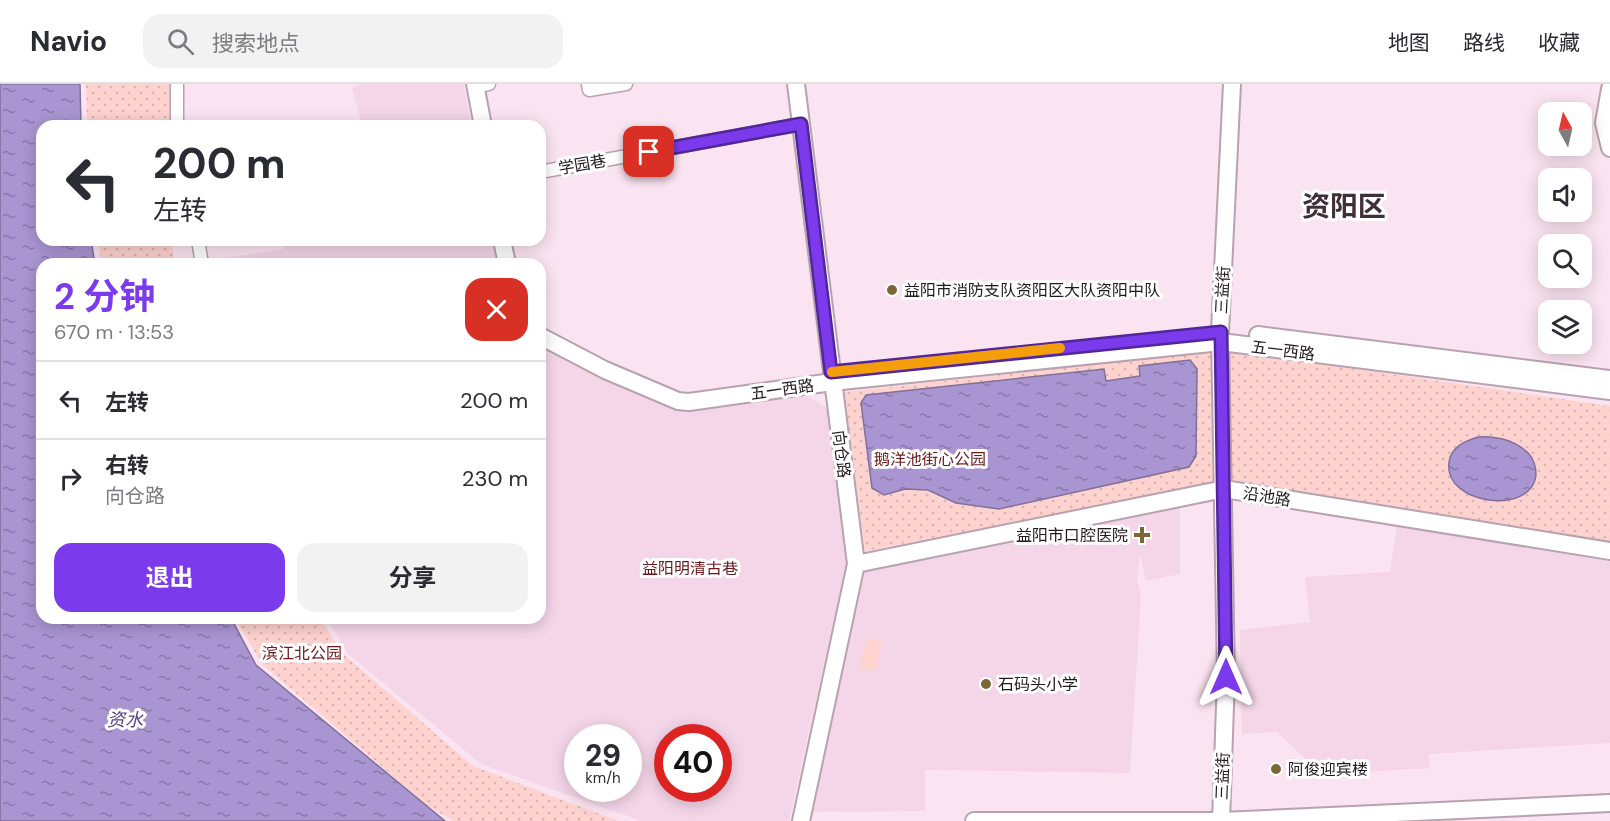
<!DOCTYPE html>
<html lang="zh">
<meta charset="utf-8">
<style>
:root{--surface:#fff;--page:#f2f2f3;--text:#2b2b33;--muted:#7c7c81;--line:#e1e1e2;--accent:#7c3aed}
body{margin:0;font-family:"DM Sans","Noto Sans SC",sans-serif;background:var(--page);color:var(--text);height:100vh;display:flex;flex-direction:column;font-size:22px;white-space:nowrap}
*{box-sizing:border-box;margin:0}
p{font-size:20px;color:var(--muted)}
.icon{flex:none;width:33px;height:33px;fill:none;stroke:currentColor;stroke-width:2;stroke-linecap:round;stroke-linejoin:round}
.map{position:relative;flex:1;overflow:hidden}
.side{position:absolute;left:36px;top:174px;width:510px;height:366px;display:flex;flex-direction:column;background:var(--surface);border-radius:18px;box-shadow:0 3px 15px #0003}
.side>*{flex:none}
.guide{position:absolute;left:36px;top:36px;width:510px;height:126px;border-radius:18px;box-shadow:0 3px 15px #0003;background:#fff;color:var(--text);overflow:hidden}
.needle{width:39px;rotate:352deg}
.controls{position:absolute;left:1538px;top:18px;display:grid;gap:12px}
.controls a{display:grid;place-items:center;width:54px;height:54px;border-radius:12px;background:var(--surface);box-shadow:0 3px 15px #0003;font-size:30px}
.speed{position:absolute;left:564px;top:640px;display:flex;gap:12px;font-size:30px;font-weight:700;text-align:center}
.speed>*{display:grid;place-content:center;width:78px;height:78px;border-radius:50%;background:var(--surface);box-shadow:0 3px 15px #0003;line-height:1}
.speed small{font-size:15px;font-weight:400}
.speed .limit{border:9px solid #d22;background:#fff;color:#111}
.pin{position:absolute;display:grid;place-items:center;width:51px;height:51px;color:#fff;margin:-26px;border-radius:12px;box-shadow:0 3px 9px #0006}
.me{position:absolute;width:66px;margin:-33px;rotate:0deg;stroke-linejoin:round;filter:drop-shadow(0 0 4px #0008)}
.turn{display:flex;align-items:center;gap:21px;height:126px;padding:0 18px;font-size:27px}
.turn .icon{width:78px;height:78px;stroke-width:2.5}
.turn b{display:block;font-size:42px;line-height:51px}
.round{display:grid;place-items:center;flex:none;width:63px;height:63px;border-radius:18px;background:var(--page)}
.overview{display:flex;align-items:center;justify-content:space-between;height:102px;padding:0 18px}
h1{font-size:36px;font-weight:700;line-height:45px;color:var(--accent)}
.cta{display:flex;gap:12px;margin-top:auto;padding:12px 18px}
.cta a{flex:1;height:69px;border-radius:18px;background:var(--accent);color:#fff;font-size:24px;font-weight:700;line-height:69px;text-align:center}
.cta a+a{background:var(--page);color:var(--text)}
ul{padding:0;list-style:none}
li{display:flex;align-items:center;gap:18px;height:78px;padding:0 18px;border-top:2px solid var(--line)}
li div{flex:1}
li b{display:block;font-size:22px}
li em{font-style:normal}
header{display:flex;align-items:center;gap:36px;box-sizing:border-box;height:84px;padding:0 30px;background:var(--surface);border-bottom:2px solid var(--line)}
header strong{font-size:28px}
nav{display:flex;gap:33px;margin-inline-start:auto;font-size:21px}
.search{width:420px;height:54px;background:var(--page);display:flex;align-items:center;gap:15px;box-sizing:border-box;padding:0 21px;border-radius:18px;color:var(--muted);font-size:22px}
.map>svg:first-child{display:block}
.built{fill:#f4d6e8;fill-rule:evenodd}
.green{fill:url(#green-dots)}
.pitch{fill:#fed2ce}
.water{fill:url(#water-ripples);stroke:#80709b;stroke-width:1.5}
.lines{fill:none;stroke-linecap:round;stroke-linejoin:round}
.street-casing{stroke:#b8a2af;stroke-width:15}
.secondary-casing{stroke:#b8a2af;stroke-width:20}
.street{stroke:#fff;stroke-width:12}
.secondary{stroke:#fff;stroke-width:16}
.route-casing{stroke:#51269a;stroke-width:15}
.route{stroke:#7c3aed;stroke-width:10}
.slow{stroke:#f59e0b;stroke-width:10}
.poi-dot{fill:#7b6736;stroke:#fff;stroke-width:2}
.labels{text-anchor:middle;stroke-width:6;stroke-linejoin:round;paint-order:stroke}
.street-label{font-size:16px;fill:#21191e;stroke:#fff}
.poi-label{font-size:16px;fill:#21191e;stroke:#fff;text-anchor:start}
.park-label{font-size:16px;fill:#6d191c;stroke:#fff}
.water-label{font-size:18px;font-style:italic;fill:#593c84;stroke:#fff}
.town-label{font-size:28px;font-weight:bold;fill:#402f39;stroke:#fff}
</style>
<header>
<strong>Navio</strong>
<div class="search"><svg class="icon" aria-label="search" viewBox="0 0 24 24"><circle cx="10" cy="10" r="6"/><path d="M15 15l6 6"/></svg>搜索地点</div>
<nav><a>地图</a><a>路线</a><a>收藏</a></nav>
</header>
<div class="map">
<svg width="1610" height="737" viewBox="0 0 1610 737">
<defs>
<pattern id="green-dots" width="8" height="8" patternUnits="userSpaceOnUse" patternTransform="scale(1.5)"><rect width="8" height="8" fill="#fed2ce"/><path d="M2 2h.1M6 6h.1" fill="none" stroke="#d9b4b0" stroke-width="1.8" stroke-linecap="round"/></pattern>
<pattern id="water-ripples" width="26" height="14" patternUnits="userSpaceOnUse" patternTransform="scale(1.5)"><rect width="26" height="14" fill="#a995d1"/><path d="M2 4q2-2 4 0t4 0M15 11q2-2 4 0t4 0" fill="none" stroke="#8979a9"/></pattern>
</defs>
<rect width="100%" height="100%" fill="#fbe4f1"/>
<g class="built">
<path d="M 362,0 L 463,0 L 472,42 L 362,42 L 352,4 Z"/>
<path d="M 285,156 L 495,156 L 500,180 L 213,180 L 212,176 L 283,165 Z"/>
<path d="M 540,262 L 682,327 L 808,312 L 827,324 L 846,480 L 789,737 L 641,737 L 481,680 L 348,570 L 326,534 L 540,534 ZM 578,654 L 628,654 L 628,705 L 578,705 ZM 668,654 L 718,654 L 718,705 L 668,705 Z"/>
<path d="M 1180,420 L 1180,490 L 1146,497 L 1140,470 L 1137,495 L 1141,513 L 1130,689 L 925,686 L 925,727 L 810,728 L 861,486 Z"/>
<path d="M 1397,441 L 1610,475 L 1610,659 L 1429,670 L 1430,684 L 1348,689 L 1346,678 L 1312,681 L 1277,648 L 1242,650 L 1240,546 L 1310,538 L 1305,493 L 1390,488 Z"/>
</g>
<g class="green">
<path d="M 86,0 L 174,0 L 174,42 L 87,42 Z"/>
<path d="M 98,156 L 173,156 L 173,180 L 101,180 Z"/>
<path d="M 1227,266 L 1610,322 L 1610,459 L 1224,398 L 865,467 L 844,308 Z"/>
<path d="M 235,534 L 320,534 L 342,569 L 473,682 L 618,737 L 454,737 L 428,722 L 262,580 Z"/>
</g>
<path class="pitch" d="M 866,554 L 882,557 L 876,587 L 860,584 Z"/>
<g class="water">
<path d="M 0,0 L 80,0 L 81,42 L 42,42 L 42,156 L 91,156 L 95,180 L 42,180 L 42,534 L 231,534 L 256,581 L 445,737 L 0,737 Z"/>
<path d="M 1190,276 L 1197,285 L 1196,372 L 1189,383 L 999,425 L 956,419 L 928,406 L 905,405 L 884,411 L 872,404 L 861,319 L 866,311 L 1104,285 L 1106,297 L 1140,292 L 1139,282 Z"/>
<path d="M 1478,353 C 1497,352 1515,356 1529,370 C 1534,376 1536,383 1536,391 C 1532,432 1443,421 1449,378 C 1451,363 1465,357 1478,353 Z"/>
</g>
<g class="lines">
<defs>
<g id="street">
<path d="M 588,0 L 589,6 L 626,0"/>
<path d="M 475,3 L 489,0"/>
<path d="M 177,42 L 177,0"/>
<path d="M 540,88 L 801,40"/>
<path d="M 198,156 L 202,180"/>
</g>
<g id="secondary">
<path d="M 475,0 L 483,42"/>
<path d="M 796,0 L 856,480 L 801,737"/>
<path d="M 1610,5 L 1604,39 L 1610,64"/>
<path d="M 502,156 L 507,180"/>
<path d="M 1258,251 L 1610,295"/>
<path d="M 540,252 L 605,286 L 678,317 L 689,318 L 832,298 L 1221,258 L 1610,307"/>
<path d="M 856,480 L 1224,405 L 1610,467"/>
<path d="M 974,737 L 1221,737 L 1610,719"/>
<path d="M 1221,737 L 1226,593 L 1220,248 L 1232,0"/>
</g>
</defs>
<use href="#street" class="street-casing"/>
<use href="#secondary" class="secondary-casing"/>
<use href="#street" class="street"/>
<use href="#secondary" class="secondary"/>
</g>
<g class="lines">
<defs>
<path id="route" d="M 649,68 L 801,40 L 831,288 L 1221,248 L 1226,593"/>
</defs>
<use href="#route" class="route-casing"/>
<use href="#route" class="route"/>
<path class="slow" d="M 832,288 L 1060,264"/>
</g>
<g class="poi-dot">
<circle cx="892" cy="206" r="6"/>
<path d="M1139 442h6v6h6v6h-6v6h-6v-6h-6v-6h6z"/>
<circle cx="986" cy="600" r="6"/>
<circle cx="1276" cy="685" r="6"/>
</g>
<g class="labels">
<g class="street-label">
<text transform="translate(582 80) rotate(-10)" y="6">学园巷</text>
<text transform="translate(1222 206) rotate(-87)" y="6">三益街</text>
<text transform="translate(1283 266) rotate(7)" y="6">五一西路</text>
<text transform="translate(782 305) rotate(-8)" y="6">五一西路</text>
<text transform="translate(842 370) rotate(83)" y="6">向仓路</text>
<text transform="translate(1267 412) rotate(9)" y="6">沿池路</text>
<text transform="translate(1222 692) rotate(-88)" y="6">三益街</text>
</g>
<g class="poi-label">
<text x="904" y="212">益阳市消防支队资阳区大队资阳中队</text>
<text x="1128" y="457" text-anchor="end">益阳市口腔医院</text>
<text x="998" y="606">石码头小学</text>
<text x="1288" y="691">阿俊迎宾楼</text>
</g>
<g class="park-label">
<text x="930" y="381">鹅洋池街心公园</text>
<text x="690" y="490">益阳明清古巷</text>
<text x="302" y="575">滨江北公园</text>
</g>
<g class="water-label">
<text x="125" y="642">资水</text>
</g>
<g class="town-label">
<text x="1344" y="132">资阳区</text>
</g>
</g>
</svg>
<div class="controls">
<a><svg class="needle" viewBox="-14 -14 28 28"><path d="M0-13l5 13h-10z" fill="#e53935"/><path d="M0 13l5-13h-10z" fill="#7c7c81"/></svg></a>
<a><svg class="icon" aria-label="sound" viewBox="0 0 24 24"><path d="M4 9h4l5-4v14l-5-4H4zM17 9q2 3 0 6"/></svg></a>
<a><svg class="icon" aria-label="search" viewBox="0 0 24 24"><circle cx="10" cy="10" r="6"/><path d="M15 15l6 6"/></svg></a>
<a><svg class="icon" aria-label="layers" viewBox="0 0 24 24"><path d="M12 4l9 5-9 5-9-5zM3 14l9 5 9-5"/></svg></a>
</div>
<div class="speed"><div>29<small>km/h</small></div><div class="limit">40</div></div>
<div class="pin" style="left:649px;top:68px;background:#d93025"><svg class="icon" aria-label="arrive" viewBox="0 0 24 24"><path d="M6 21V4h12l-3 4 3 4H6"/></svg></div>
<svg class="me" style="left:1226px;top:593px" viewBox="-20 -20 40 40"><path d="M0-17L14 15 0 8-14 15z" fill="#7c3aed" stroke="#fff" stroke-width="4"/></svg>
<div class="guide">
<div class="turn"><svg class="icon" aria-label="left" viewBox="0 0 24 24"><path d="M17 20v-9H6M10 6l-5 5 5 5"/></svg><div><b>200 m</b>左转</div></div>
</div>
<section class="side">
<div class="overview"><div><h1>2 分钟</h1><p>670 m · 13:53</p></div><a class="round" style="background:#d93025;color:#fff"><svg class="icon" aria-label="close" viewBox="0 0 24 24"><path d="M6 6l12 12M18 6L6 18"/></svg></a></div>
<ul>
<li><svg class="icon" aria-label="left" viewBox="0 0 24 24"><path d="M17 20v-9H6M10 6l-5 5 5 5"/></svg><div><b>左转</b></div><em>200 m</em></li>
<li><svg class="icon" aria-label="right" viewBox="0 0 24 24"><path d="M7 20v-9h11M14 6l5 5-5 5"/></svg><div><b>右转</b><p>向仓路</p></div><em>230 m</em></li>
</ul>
<div class="cta"><a>退出</a><a>分享</a></div>
</section>
</div>
